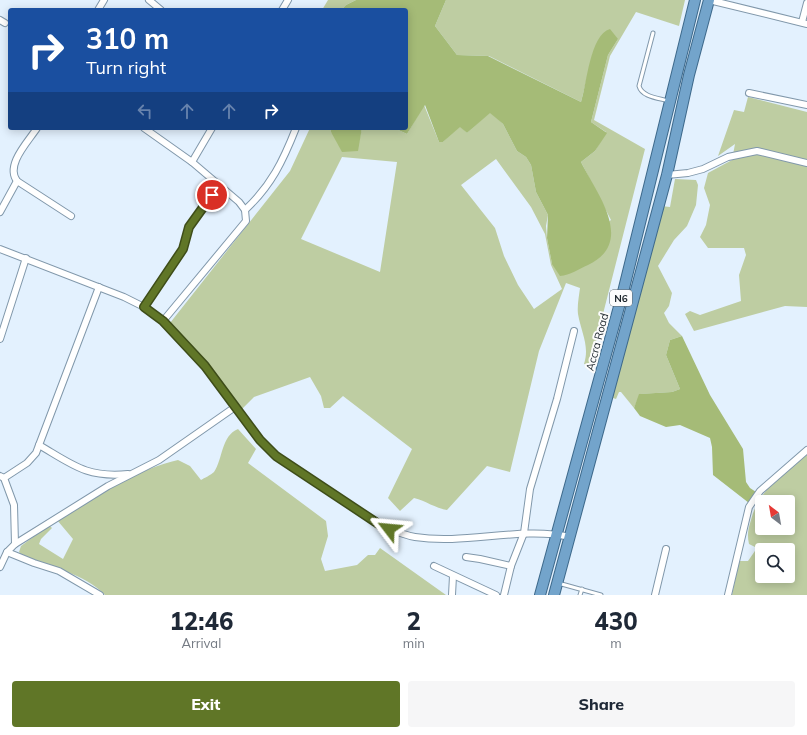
<!DOCTYPE html>
<style>
:root{--surface:#fff;--page:#f6f6f7;--text:#1f2937;--muted:#747a83;--accent:#607627}
body{margin:0;font-family:Mulish,sans-serif;background:var(--page);color:var(--text);height:100vh;display:flex;flex-direction:column;font-size:15px;white-space:nowrap}
*{box-sizing:border-box;margin:0}
p{font-size:13px;color:var(--muted)}
.icon{flex:none;width:22px;height:22px;fill:none;stroke:currentColor;stroke-width:2;stroke-linecap:round;stroke-linejoin:round}
.map{position:relative;height:595px;overflow:hidden}
.sheet{display:flex;flex-direction:column;background:var(--surface);flex:1}
.sheet>*{flex:none}
.banner{position:absolute;left:8px;top:8px;width:400px;height:122px;border-radius:4px;box-shadow:0 2px 10px #0003;background:#1a4fa0;color:#fff;overflow:hidden}
.needle{width:26px;rotate:329deg}
.tools{position:absolute;left:755px;top:495px;display:grid;gap:8px}
.tools a{display:grid;place-items:center;width:40px;height:40px;border-radius:4px;background:var(--surface);box-shadow:0 2px 10px #0003;font-size:20px}
.pin{position:absolute;display:grid;place-items:center;width:34px;height:34px;color:#fff;margin:-17px;border:2px solid #fff;border-radius:50%;box-shadow:0 1px 4px #0007}
.me{position:absolute;width:44px;margin:-22px;rotate:299deg;stroke-linejoin:round;filter:drop-shadow(0 0 3px #0008)}
.turn{display:flex;align-items:center;gap:14px;height:84px;padding:0 12px;font-size:18px}
.turn .icon{width:52px;height:52px;stroke-width:2.5}
.turn b{display:block;font-size:28px;line-height:34px}
.lanes{display:flex;align-items:center;height:38px;padding:0 12px;background:#0003;justify-content:center;gap:20px;direction:ltr}
.lanes .off{opacity:.35}
.eta{display:flex;justify-content:space-evenly;align-items:center;height:68px;text-align:center}
.eta b{font-size:24px;font-weight:800;line-height:28px}
.action{display:flex;gap:8px;margin-top:auto;padding:8px 12px}
.action a{flex:1;height:46px;border-radius:4px;background:var(--accent);color:#fff;font-size:16px;font-weight:800;line-height:46px;text-align:center}
.action a+a{background:var(--page);color:var(--text)}
.map>svg:first-child{display:block}
.green{fill:#becda2;fill-rule:evenodd}
.forest{fill:#a5bb77}
.lines{fill:none;stroke-linecap:round;stroke-linejoin:round}
.service-casing{stroke:#8198ab;stroke-width:5}
.minor-casing{stroke:#8198ab;stroke-width:8}
.trunk-casing{stroke:#3d698b;stroke-width:12}
.service{stroke:#fff;stroke-width:3}
.minor{stroke:#fff;stroke-width:6}
.trunk{stroke:#73a4cb;stroke-width:10}
.route-casing{stroke:#3e4d19;stroke-width:10}
.route{stroke:#607627;stroke-width:7}
.labels{text-anchor:middle;stroke-width:4;stroke-linejoin:round;paint-order:stroke}
.shield{fill:#fcfcfc;stroke:#5e656a;stroke-width:1}
.shield-label{font-size:10px;font-weight:bold;fill:#1b242b}
.street-label{font-size:11px;fill:#1b242b;stroke:#fcfcfc}
</style>
<div class="map">
<svg width="807" height="595" viewBox="0 0 807 595">
<rect width="100%" height="100%" fill="#e3f1fe"/>
<g class="green">
<path d="M 328,0 L 356,0 L 346,5 L 341,10 L 322,10 Z"/>
<path d="M 446,0 L 685,0 L 679,26 L 636,12 L 610,56 L 594,120 L 645,149 L 590,365 L 584,364 C 590,346 581,332 578,314 C 577,306 579,296 580,288 L 566,283 L 539,351 L 510,472 L 487,466 L 447,510 C 435,508 426,501 414,498 L 400,511 L 388,498 L 412,449 L 343,396 L 330,408 L 324,408 L 321,396 L 310,377 L 254,397 L 242,409 L 201,356 L 170,323 L 290,171 L 310,128 L 331,128 L 331,132 L 357,151 L 362,128 L 394,128 L 407,134 L 424,105 L 439,142 L 443,142 L 460,126 L 467,133 L 490,112 L 503,124 L 517,151 L 526,157 L 531,165 L 536,192 L 548,215 L 546,226 L 547,238 L 552,264 L 611,220 L 581,162 L 595,151 L 606,132 L 591,122 L 608,55 L 618,39 L 593,53 L 581,102 L 489,56 L 457,55 L 435,26 ZM 342,157 L 397,162 L 380,272 L 301,239 ZM 496,159 L 531,207 L 545,234 L 551,265 L 562,289 L 534,309 L 518,285 L 504,256 L 495,228 L 461,185 Z"/>
<path d="M 748,97 L 807,112 L 807,307 L 785,306 L 694,331 L 685,314 L 690,311 L 700,315 L 741,301 L 739,275 L 746,255 L 744,248 L 708,248 L 700,237 L 706,225 L 710,205 L 704,188 L 708,173 L 732,160 L 735,144 L 718,156 L 734,110 L 744,112 Z"/>
<path d="M 675,179 L 696,180 L 698,185 L 696,205 L 687,226 L 674,240 L 658,266 L 672,293 L 669,306 L 664,313 L 669,323 L 682,336 L 670,340 L 666,355 L 680,389 L 672,392 L 640,394 L 634,408 L 621,392 L 619,392 L 616,399 L 610,397 L 661,206 L 670,207 Z"/>
<path d="M 238,429 L 256,449 L 248,463 L 326,521 L 328,536 L 321,559 L 325,571 L 357,565 L 368,555 L 375,555 L 380,548 L 446,595 L 105,595 C 84,573 50,567 23,557 L 19,552 L 21,546 L 49,525 L 52,528 L 41,539 L 39,544 L 63,559 L 73,539 L 57,520 C 95,497 135,470 178,460 L 190,466 L 201,480 C 204,478 211,475 214,472 C 223,459 221,436 238,429 Z"/>
<path d="M 807,452 L 807,595 L 732,595 L 739,561 L 748,561 L 757,548 L 749,544 C 747,535 748,529 751,520 C 758,490 785,473 807,452 ZM 762,502 L 788,502 L 788,528 L 762,528 ZM 762,550 L 788,550 L 788,576 L 762,576 Z"/>
</g>
<g class="forest">
<path d="M 356,0 L 446,0 L 435,26 L 457,55 L 488,56 L 581,102 C 587,83 590,35 610,29 L 618,39 L 608,55 L 591,122 L 607,133 L 595,151 L 581,162 C 597,194 636,242 588,265 C 579,269 570,275 560,276 L 552,264 L 547,238 L 548,215 L 536,192 L 531,165 L 526,157 L 517,151 L 503,124 L 490,113 L 467,133 L 460,127 L 443,142 L 439,142 L 425,105 L 407,134 L 394,128 L 406,128 L 406,10 L 341,10 L 346,5 Z"/>
<path d="M 331,128 L 362,128 L 358,151 L 342,152 L 331,132 Z"/>
<path d="M 682,336 L 710,395 L 743,449 L 746,482 L 750,488 L 756,492 L 749,503 L 713,475 L 712,447 L 710,438 L 680,425 L 666,427 L 640,416 L 634,408 L 639,394 L 672,392 L 680,389 L 666,355 L 670,340 Z"/>
</g>
<g class="lines">
<defs>
<g id="service">
<path d="M 653,33 L 639,86 C 642,97 658,98 669,101"/>
<path d="M 558,583 L 601,595"/>
<path d="M 580,595 L 582,589"/>
</g>
<g id="minor">
<path d="M 149,0 L 161,10"/>
<path d="M 709,0 L 807,24"/>
<path d="M 98,10 L 104,0"/>
<path d="M 282,10 L 288,0"/>
<path d="M 0,20 L 5,23"/>
<path d="M 802,22 L 807,3"/>
<path d="M 749,93 L 807,105"/>
<path d="M 37,128 C 28,142 5,165 17,181 L 71,216"/>
<path d="M 144,128 L 192,162 L 239,202 L 245,210 L 246,221 L 163,321"/>
<path d="M 192,162 L 212,128"/>
<path d="M 667,175 L 688,173 L 703,169 L 728,157 L 757,151 L 807,163"/>
<path d="M 245,210 C 271,186 283,161 296,128"/>
<path d="M 0,212 L 17,181"/>
<path d="M 0,249 L 124,297 L 144,307 L 163,321 L 205,366 L 260,440 L 276,456 L 380,525 C 392,530 403,535 415,537 C 467,545 519,526 571,537"/>
<path d="M 144,307 L 183,249 L 189,227 L 219,184"/>
<path d="M 0,339 L 26,258"/>
<path d="M 39,445 C 73,465 87,478 128,474"/>
<path d="M 0,476 L 4,478 L 14,505 L 15,544 L 7,552 L 0,567"/>
<path d="M 4,478 L 27,463 L 36,453 L 99,287"/>
<path d="M 15,544 L 108,486 L 159,460 L 235,407"/>
<path d="M 7,552 L 34,563 L 59,571 L 100,595"/>
<path d="M 466,557 L 480,559 L 511,566"/>
<path d="M 434,566 L 496,595"/>
<path d="M 452,595 L 453,576"/>
<path d="M 504,595 L 511,566 L 524,533 L 530,489 L 557,399 L 574,331"/>
<path d="M 655,595 L 666,549"/>
<path d="M 728,595 L 749,507 L 760,491 L 807,450"/>
</g>
<g id="trunk">
<path d="M 540,595 L 623,292 L 695,0"/>
<path d="M 554,595 L 667,175 L 689,75 L 709,0"/>
</g>
</defs>
<use href="#service" class="service-casing"/>
<use href="#minor" class="minor-casing"/>
<use href="#trunk" class="trunk-casing"/>
<use href="#service" class="service"/>
<use href="#minor" class="minor"/>
<use href="#trunk" class="trunk"/>
</g>
<g class="lines">
<defs>
<path id="route" d="M 212,195 L 189,227 L 183,249 L 144,307 L 163,321 L 205,366 L 260,440 L 276,456 L 380,525 L 389,529"/>
</defs>
<use href="#route" class="route-casing"/>
<use href="#route" class="route"/>
</g>
<g class="labels">
<rect class="shield" x="610" y="290" width="22" height="16" rx="3"/>
<g class="shield-label">
<text x="621" y="302">N6</text>
</g>
<g class="street-label">
<text transform="translate(597 342) rotate(-75)" y="4">Accra Road</text>
</g>
</g>
</svg>
<div class="tools">
<a><svg class="needle" viewBox="-14 -14 28 28"><path d="M0-13l5 13h-10z" fill="#e53935"/><path d="M0 13l5-13h-10z" fill="#747a83"/></svg></a>
<a><svg class="icon" aria-label="search" viewBox="0 0 24 24"><circle cx="10" cy="10" r="6"/><path d="M15 15l6 6"/></svg></a>
</div>
<div class="pin" style="left:212px;top:195px;background:#d93025"><svg class="icon" aria-label="arrive" viewBox="0 0 24 24"><path d="M6 21V4h12l-3 4 3 4H6"/></svg></div>
<svg class="me" style="left:389px;top:529px" viewBox="-20 -20 40 40"><path d="M0-17L14 15 0 8-14 15z" fill="#607627" stroke="#fff" stroke-width="4"/></svg>
<div class="banner">
<div class="turn"><svg class="icon" aria-label="right" viewBox="0 0 24 24"><path d="M7 20v-9h11M14 6l5 5-5 5"/></svg><div><b>310 m</b>Turn right</div></div>
<div class="lanes"><svg class="icon off" aria-label="left" viewBox="0 0 24 24"><path d="M17 20v-9H6M10 6l-5 5 5 5"/></svg><svg class="icon off" aria-label="ahead" viewBox="0 0 24 24"><path d="M12 20V5M6 11l6-6 6 6"/></svg><svg class="icon off" aria-label="ahead" viewBox="0 0 24 24"><path d="M12 20V5M6 11l6-6 6 6"/></svg><svg class="icon" aria-label="right" viewBox="0 0 24 24"><path d="M7 20v-9h11M14 6l5 5-5 5"/></svg></div>
</div>
</div>
<section class="sheet">
<div class="eta">
<div><b>12:46</b><p>Arrival</p></div>
<div><b>2</b><p>min</p></div>
<div><b>430</b><p>m</p></div>
</div>
<div class="action"><a>Exit</a><a>Share</a></div>
</section>
